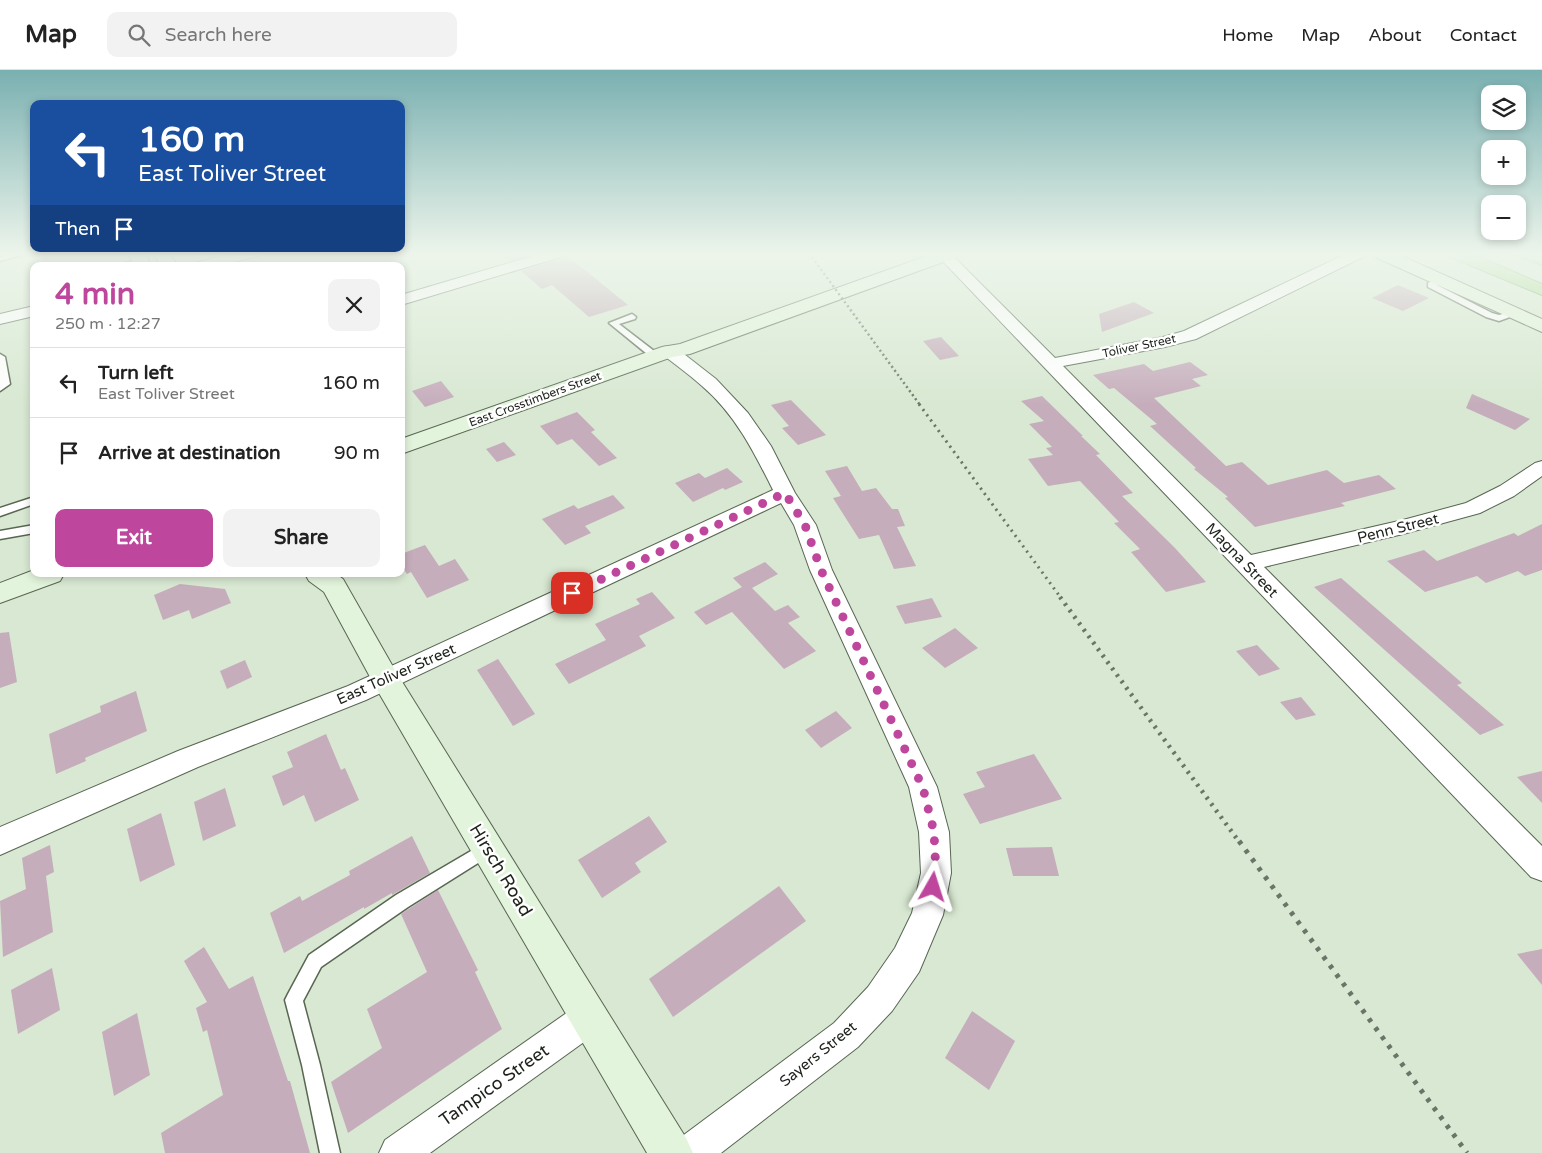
<!DOCTYPE html>
<meta charset="utf-8">
<style>
:root{--surface:#fff;--page:#f2f2f2;--text:#222;--muted:#767676;--line:#e0e0e0;--accent:#be479d}
body{margin:0;font-family:"Varela Round",sans-serif;background:var(--page);color:var(--text);height:100vh;display:flex;flex-direction:column;font-size:19px;white-space:nowrap}
*{box-sizing:border-box;margin:0}
p{font-size:16px;color:var(--muted)}
.icon{flex:none;width:28px;height:28px;fill:none;stroke:currentColor;stroke-width:2;stroke-linecap:round;stroke-linejoin:round}
.map{position:relative;flex:1;overflow:hidden}
.panel{position:absolute;left:30px;top:192px;width:375px;height:315px;display:flex;flex-direction:column;background:var(--surface);border-radius:10px;box-shadow:0 2px 8px #0003}
.panel>*{flex:none}
.hud{position:absolute;left:30px;top:30px;width:375px;height:152px;border-radius:10px;box-shadow:0 2px 8px #0003;background:#1a4fa0;color:#fff;overflow:hidden}
.tools{position:absolute;left:1481px;top:15px;display:grid;gap:10px}
.tools a{display:grid;place-items:center;width:45px;height:45px;border-radius:10px;background:var(--surface);box-shadow:0 2px 8px #0003;font-size:25px}
.pin{position:absolute;display:grid;place-items:center;width:42px;height:42px;color:#fff;margin:-21px;border-radius:10px;box-shadow:0 2px 8px #0006}
.me{position:absolute;width:55px;margin:-28px;rotate:6deg;stroke-linejoin:round;filter:drop-shadow(0 0 4px #0008)}
.turn{display:flex;align-items:center;gap:18px;height:105px;padding:0 25px;font-size:22px}
.turn .icon{width:65px;height:65px;stroke-width:2.5}
.turn b{display:block;font-size:35px;line-height:42px}
.then{display:flex;align-items:center;height:48px;padding:0 25px;background:#0003;gap:10px;font-size:19px}
.round{display:grid;place-items:center;flex:none;width:52px;height:52px;border-radius:10px;background:var(--page)}
.overview{display:flex;align-items:center;justify-content:space-between;height:85px;padding:0 25px}
h1{font-size:30px;font-weight:800;line-height:38px;color:var(--accent)}
.primary-button{display:flex;gap:10px;margin-top:auto;padding:10px 25px}
.primary-button a{flex:1;height:58px;border-radius:10px;background:var(--accent);color:#fff;font-size:20px;font-weight:800;line-height:58px;text-align:center}
.primary-button a+a{background:var(--page);color:var(--text)}
ul{padding:0;list-style:none}
li{display:flex;align-items:center;gap:15px;height:70px;padding:0 25px;border-top:1px solid var(--line)}
li div{flex:1}
li b{display:block;font-size:19px}
li em{font-style:normal}
header{display:flex;align-items:center;gap:30px;box-sizing:border-box;height:70px;padding:0 25px;background:var(--surface);border-bottom:1px solid var(--line)}
header strong{font-size:24px}
nav{display:flex;gap:28px;margin-inline-start:auto;font-size:18px}
.search{width:350px;height:45px;background:var(--page);display:flex;align-items:center;gap:12px;box-sizing:border-box;padding:0 18px;border-radius:10px;color:var(--muted);font-size:19px}
.map>svg:first-child{display:block}
.building{fill:#c6adbc}
.lines{fill:none;stroke-linecap:round;stroke-linejoin:round}
.lane-casing{stroke:#586652;stroke-width:3}
.street-casing{stroke:#586652;stroke-width:2}
.secondary-casing{stroke:#586652;stroke-width:2}
.highway-casing{stroke:#739b62;stroke-width:2}
.lane{fill:#fff;fill-rule:evenodd}
.street{fill:#fff;fill-rule:evenodd}
.secondary{fill:#e3f4dc;fill-rule:evenodd}
.highway{fill:#a2dc89;fill-rule:evenodd}
.rail-far3{stroke:#6b7567;stroke-width:2.5;stroke-dasharray:2 3;stroke-linecap:butt}
.rail-far2{stroke:#6b7567;stroke-width:3;stroke-dasharray:2 4.5;stroke-linecap:butt}
.rail-far1{stroke:#6b7567;stroke-width:4.5;stroke-dasharray:2.5 5.5;stroke-linecap:butt}
.rail{stroke:#6b7567;stroke-width:5;stroke-dasharray:4 7;stroke-linecap:butt}
.route{stroke:#be479d;stroke-width:9;stroke-dasharray:0 16.2}
.labels{text-anchor:middle;stroke-width:5;stroke-linejoin:round;paint-order:stroke}
.far-street-label{font-size:12px;fill:#1c221a;stroke:#fff}
.street-label{font-size:15px;fill:#1c221a;stroke:#fff}
.near-street-label{font-size:18px;fill:#1c221a;stroke:#fff}
</style>
<header>
<strong>Map</strong>
<div class="search"><svg class="icon" aria-label="search" viewBox="0 0 24 24"><circle cx="10" cy="10" r="6"/><path d="M15 15l6 6"/></svg>Search here</div>
<nav><a>Home</a><a>Map</a><a>About</a><a>Contact</a></nav>
</header>
<div class="map">
<svg width="1542" height="1083" viewBox="0 0 1542 1083">
<rect width="100%" height="100%" fill="#d8e8d2"/>
<g class="building">
<path d="M 501,183 L 536,183 L 510,191 Z"/>
<path d="M 566,186 L 585,200 L 628,235 L 589,247 L 552,215 L 542,219 L 521,201 Z"/>
<path d="M 1398,215 L 1429,228 L 1403,241 L 1372,228 Z"/>
<path d="M 1134,232 L 1154,243 L 1102,262 L 1099,244 Z"/>
<path d="M 941,267 L 959,286 L 940,290 L 923,271 Z"/>
<path d="M 1190,292 L 1208,305 L 1192,309 L 1201,316 L 1154,328 L 1226,396 L 1242,392 L 1268,415 L 1327,400 L 1344,413 L 1379,405 L 1396,419 L 1341,433 L 1345,436 L 1255,457 L 1225,428 L 1228,427 L 1194,399 L 1196,398 L 1150,356 L 1157,354 L 1114,318 L 1109,319 L 1093,305 L 1144,294 L 1153,301 Z"/>
<path d="M 441,311 L 454,327 L 425,337 L 412,321 Z"/>
<path d="M 1472,324 L 1530,349 L 1515,360 L 1466,338 Z"/>
<path d="M 1042,326 L 1083,366 L 1081,366 L 1100,384 L 1096,385 L 1133,423 L 1122,426 L 1174,477 L 1206,512 L 1166,522 L 1131,482 L 1140,479 L 1114,453 L 1119,452 L 1080,411 L 1048,416 L 1028,389 L 1053,385 L 1046,378 L 1052,377 L 1029,354 L 1044,351 L 1021,331 Z"/>
<path d="M 791,330 L 826,365 L 798,375 L 782,358 L 789,356 L 771,335 Z"/>
<path d="M 577,342 L 595,360 L 591,362 L 617,388 L 599,396 L 572,369 L 557,375 L 540,356 Z"/>
<path d="M 504,372 L 516,385 L 497,392 L 486,379 Z"/>
<path d="M 847,396 L 862,421 L 876,418 L 892,439 L 898,439 L 905,456 L 897,457 L 916,496 L 894,499 L 879,465 L 859,469 L 833,428 L 841,426 L 825,401 Z"/>
<path d="M 727,398 L 743,412 L 725,420 L 723,418 L 693,432 L 675,413 L 699,403 L 705,408 Z"/>
<path d="M 613,425 L 625,438 L 585,456 L 591,463 L 565,475 L 542,449 L 574,435 L 578,439 Z"/>
<path d="M 1542,454 L 1542,500 L 1525,506 L 1518,501 L 1486,513 L 1477,506 L 1425,522 L 1387,491 L 1424,480 L 1437,491 L 1514,463 L 1518,466 Z"/>
<path d="M 425,475 L 439,496 L 455,489 L 469,510 L 427,528 L 411,502 L 407,504 L 401,495 L 401,484 Z"/>
<path d="M 765,492 L 778,504 L 752,518 L 775,541 L 788,535 L 800,547 L 788,553 L 816,581 L 784,599 L 732,542 L 706,555 L 694,542 L 742,517 L 733,508 Z"/>
<path d="M 1341,508 L 1462,613 L 1457,615 L 1504,655 L 1480,665 L 1314,517 Z"/>
<path d="M 180,514 L 225,519 L 231,533 L 192,549 L 189,540 L 163,550 L 154,525 Z"/>
<path d="M 652,522 L 675,548 L 639,566 L 646,576 L 569,614 L 555,594 L 606,570 L 595,554 L 640,534 L 636,529 Z"/>
<path d="M 932,528 L 942,547 L 905,554 L 896,536 Z"/>
<path d="M 955,558 L 978,578 L 945,598 L 922,578 Z"/>
<path d="M 9,562 L 17,612 L 0,618 L 0,563 Z"/>
<path d="M 1257,575 L 1280,599 L 1259,606 L 1236,581 Z"/>
<path d="M 498,589 L 535,644 L 513,656 L 477,600 Z"/>
<path d="M 245,590 L 252,607 L 227,619 L 220,601 Z"/>
<path d="M 136,621 L 147,661 L 85,688 L 86,691 L 56,704 L 49,664 L 101,642 L 100,636 Z"/>
<path d="M 1301,627 L 1316,645 L 1296,650 L 1280,632 Z"/>
<path d="M 836,641 L 852,658 L 821,678 L 805,660 Z"/>
<path d="M 326,664 L 341,700 L 345,698 L 359,730 L 315,752 L 304,725 L 283,736 L 272,706 L 293,697 L 287,682 Z"/>
<path d="M 1034,684 L 1062,729 L 980,754 L 963,724 L 985,717 L 976,702 Z"/>
<path d="M 1542,701 L 1542,733 L 1517,707 Z"/>
<path d="M 225,718 L 236,756 L 203,771 L 194,732 Z"/>
<path d="M 161,743 L 175,795 L 140,812 L 127,759 Z"/>
<path d="M 649,746 L 667,772 L 635,793 L 641,802 L 602,828 L 578,790 Z"/>
<path d="M 412,766 L 430,803 L 392,825 L 392,823 L 364,839 L 364,837 L 284,883 L 270,843 L 300,826 L 302,831 L 350,805 L 349,801 Z"/>
<path d="M 50,775 L 54,802 L 46,806 L 53,862 L 3,887 L 0,831 L 26,819 L 22,788 Z"/>
<path d="M 1052,777 L 1059,806 L 1013,806 L 1006,778 Z"/>
<path d="M 779,816 L 806,851 L 673,947 L 649,909 Z"/>
<path d="M 438,820 L 478,900 L 475,902 L 502,959 L 348,1063 L 331,1012 L 382,978 L 367,939 L 427,902 L 401,844 Z"/>
<path d="M 204,877 L 229,919 L 253,906 L 288,1011 L 290,1011 L 310,1083 L 165,1083 L 161,1063 L 223,1025 L 207,960 L 203,962 L 196,938 L 207,932 L 184,891 Z"/>
<path d="M 1542,879 L 1542,915 L 1517,884 Z"/>
<path d="M 52,898 L 60,940 L 18,964 L 11,920 Z"/>
<path d="M 972,941 L 1015,971 L 989,1020 L 945,988 Z"/>
<path d="M 137,943 L 150,1005 L 114,1026 L 102,962 Z"/>
</g>
<g class="lines">
<defs>
<g id="lane">
<path d="M 15,183 L 28,183 L 0,191 L 0,187 Z"/>
<path d="M 140,189 L 144,191 L 143,193 L 128,196 L 116,196 Z"/>
<path d="M 1438,208 L 1445,210 L 1437,215 L 1492,243 L 1499,245 L 1514,241 L 1518,244 L 1499,251 L 1486,247 L 1428,217 L 1428,213 Z"/>
<path d="M 632,244 L 636,247 L 635,249 L 619,254 L 658,284 L 658,288 L 652,288 L 609,253 Z"/>
<path d="M 0,284 L 5,287 L 10,314 L 0,321 Z"/>
<path d="M 34,427 L 34,434 L 0,446 L 0,438 Z"/>
<path d="M 34,455 L 34,463 L 0,469 L 0,461 Z"/>
<path d="M 488,771 L 494,773 L 496,778 L 494,783 L 408,837 L 321,897 L 303,931 L 320,995 L 340,1083 L 320,1083 L 302,995 L 285,930 L 288,924 L 309,885 L 396,825 Z"/>
</g>
<g id="street">
<path d="M 235,183 L 260,183 L 258,186 L 217,196 L 193,196 L 195,193 Z"/>
<path d="M 543,183 L 566,183 L 564,186 L 401,235 L 401,225 Z"/>
<path d="M 935,183 L 950,183 L 1055,288 L 1163,267 L 1184,261 L 1348,183 L 1367,183 L 1365,186 L 1196,269 L 1165,277 L 1063,296 L 1251,485 L 1403,450 L 1466,433 L 1500,416 L 1535,393 L 1542,391 L 1542,406 L 1514,426 L 1480,443 L 1403,464 L 1264,497 L 1542,776 L 1542,811 L 1531,807 Z"/>
<path d="M 34,236 L 34,246 L 0,254 L 0,244 Z"/>
<path d="M 669,276 L 675,277 L 716,309 L 748,343 L 771,376 L 795,423 L 816,455 L 832,500 L 937,717 L 949,762 L 951,803 L 943,845 L 919,902 L 892,941 L 858,977 L 721,1083 L 671,1083 L 677,1070 L 834,953 L 868,917 L 895,878 L 912,843 L 921,803 L 919,762 L 909,717 L 810,500 L 794,455 L 781,433 L 366,630 L 198,697 L 0,785 L 0,757 L 178,681 L 348,616 L 773,420 C 754,382 735,344 702,316 C 690,305 676,295 663,285 L 660,281 L 663,277 Z"/>
<path d="M 590,930 L 602,935 L 607,947 L 602,959 L 430,1083 L 379,1083 L 385,1070 L 578,935 Z"/>
</g>
<g id="secondary">
<path d="M 128,183 L 144,183 L 152,196 L 135,196 Z"/>
<path d="M 153,183 L 169,183 L 178,196 L 161,196 Z"/>
<path d="M 935,183 L 959,183 L 957,187 L 690,284 L 672,287 L 401,384 L 401,369 L 662,277 L 680,274 Z"/>
<path d="M 1373,183 L 1395,183 L 1542,249 L 1542,262 L 1375,187 Z"/>
<path d="M 34,500 L 34,504 L 64,504 L 60,511 L 0,533 L 0,513 Z"/>
<path d="M 305,504 L 336,504 L 343,509 L 396,602 L 686,1068 L 693,1083 L 647,1083 L 376,618 L 324,522 L 309,511 Z"/>
</g>
<g id="highway">
<path d="M 1448,183 L 1470,183 L 1542,214 L 1542,225 L 1450,187 Z"/>
<path d="M 1518,183 L 1542,184 L 1542,195 L 1520,187 Z"/>
</g>
</defs>
<use href="#lane" class="lane-casing"/>
<use href="#street" class="street-casing"/>
<use href="#secondary" class="secondary-casing"/>
<use href="#highway" class="highway-casing"/>
<use href="#lane" class="lane"/>
<use href="#street" class="street"/>
<use href="#secondary" class="secondary"/>
<use href="#highway" class="highway"/>
<path class="rail-far3" d="M 809,183 L 920,335"/>
<path class="rail-far2" d="M 919,334 L 1061,528"/>
<path class="rail-far1" d="M 1060,527 L 1240,773"/>
<path class="rail" d="M 1239,771 L 1467,1083"/>
</g>
<linearGradient id="sky" x2="0" y2="1"><stop stop-color="#7ab0b1"/><stop offset="0.55" stop-color="#edf5eb"/><stop offset="1" stop-color="#edf5eb" stop-opacity="0"/></linearGradient>
<rect width="1542" height="335" fill="url(#sky)"/>
<g class="lines">
<path class="route" d="M 572,523 L 785,423 L 805,455 L 821,500 L 923,718 L 934,762 L 936,803 L 933,817"/>
</g>
<g class="labels">
<g class="far-street-label">
<text transform="translate(1139 276) rotate(-12)" y="4">Toliver Street</text>
<text transform="translate(535 329) rotate(-20)" y="4">East Crosstimbers Street</text>
</g>
<g class="street-label">
<text transform="translate(1398 458) rotate(-14)" y="5">Penn Street</text>
<text transform="translate(1242 490) rotate(46)" y="5">Magna Street</text>
<text transform="translate(396 604) rotate(-24)" y="5">East Toliver Street</text>
<text transform="translate(818 984) rotate(-39)" y="5">Sayers Street</text>
</g>
<g class="near-street-label">
<text transform="translate(501 800) rotate(59)" y="6">Hirsch Road</text>
<text transform="translate(494 1015) rotate(-35)" y="6">Tampico Street</text>
</g>
</g>
</svg>
<div class="tools">
<a><svg class="icon" aria-label="layers" viewBox="0 0 24 24"><path d="M12 4l9 5-9 5-9-5zM3 14l9 5 9-5"/></svg></a>
<a>+</a>
<a>−</a>
</div>
<div class="pin" style="left:572px;top:523px;background:#d93025"><svg class="icon" aria-label="arrive" viewBox="0 0 24 24"><path d="M6 21V4h12l-3 4 3 4H6"/></svg></div>
<svg class="me" style="left:933px;top:817px" viewBox="-20 -20 40 40"><path d="M0-17L14 15 0 8-14 15z" fill="#be479d" stroke="#fff" stroke-width="4"/></svg>
<div class="hud">
<div class="turn"><svg class="icon" aria-label="left" viewBox="0 0 24 24"><path d="M17 20v-9H6M10 6l-5 5 5 5"/></svg><div><b>160 m</b>East Toliver Street</div></div>
<div class="then">Then<svg class="icon" aria-label="arrive" viewBox="0 0 24 24"><path d="M6 21V4h12l-3 4 3 4H6"/></svg></div>
</div>
<section class="panel">
<div class="overview"><div><h1>4 min</h1><p>250 m · 12:27</p></div><a class="round"><svg class="icon" aria-label="close" viewBox="0 0 24 24"><path d="M6 6l12 12M18 6L6 18"/></svg></a></div>
<ul>
<li><svg class="icon" aria-label="left" viewBox="0 0 24 24"><path d="M17 20v-9H6M10 6l-5 5 5 5"/></svg><div><b>Turn left</b><p>East Toliver Street</p></div><em>160 m</em></li>
<li><svg class="icon" aria-label="arrive" viewBox="0 0 24 24"><path d="M6 21V4h12l-3 4 3 4H6"/></svg><div><b>Arrive at destination</b></div><em>90 m</em></li>
</ul>
<div class="primary-button"><a>Exit</a><a>Share</a></div>
</section>
</div>
